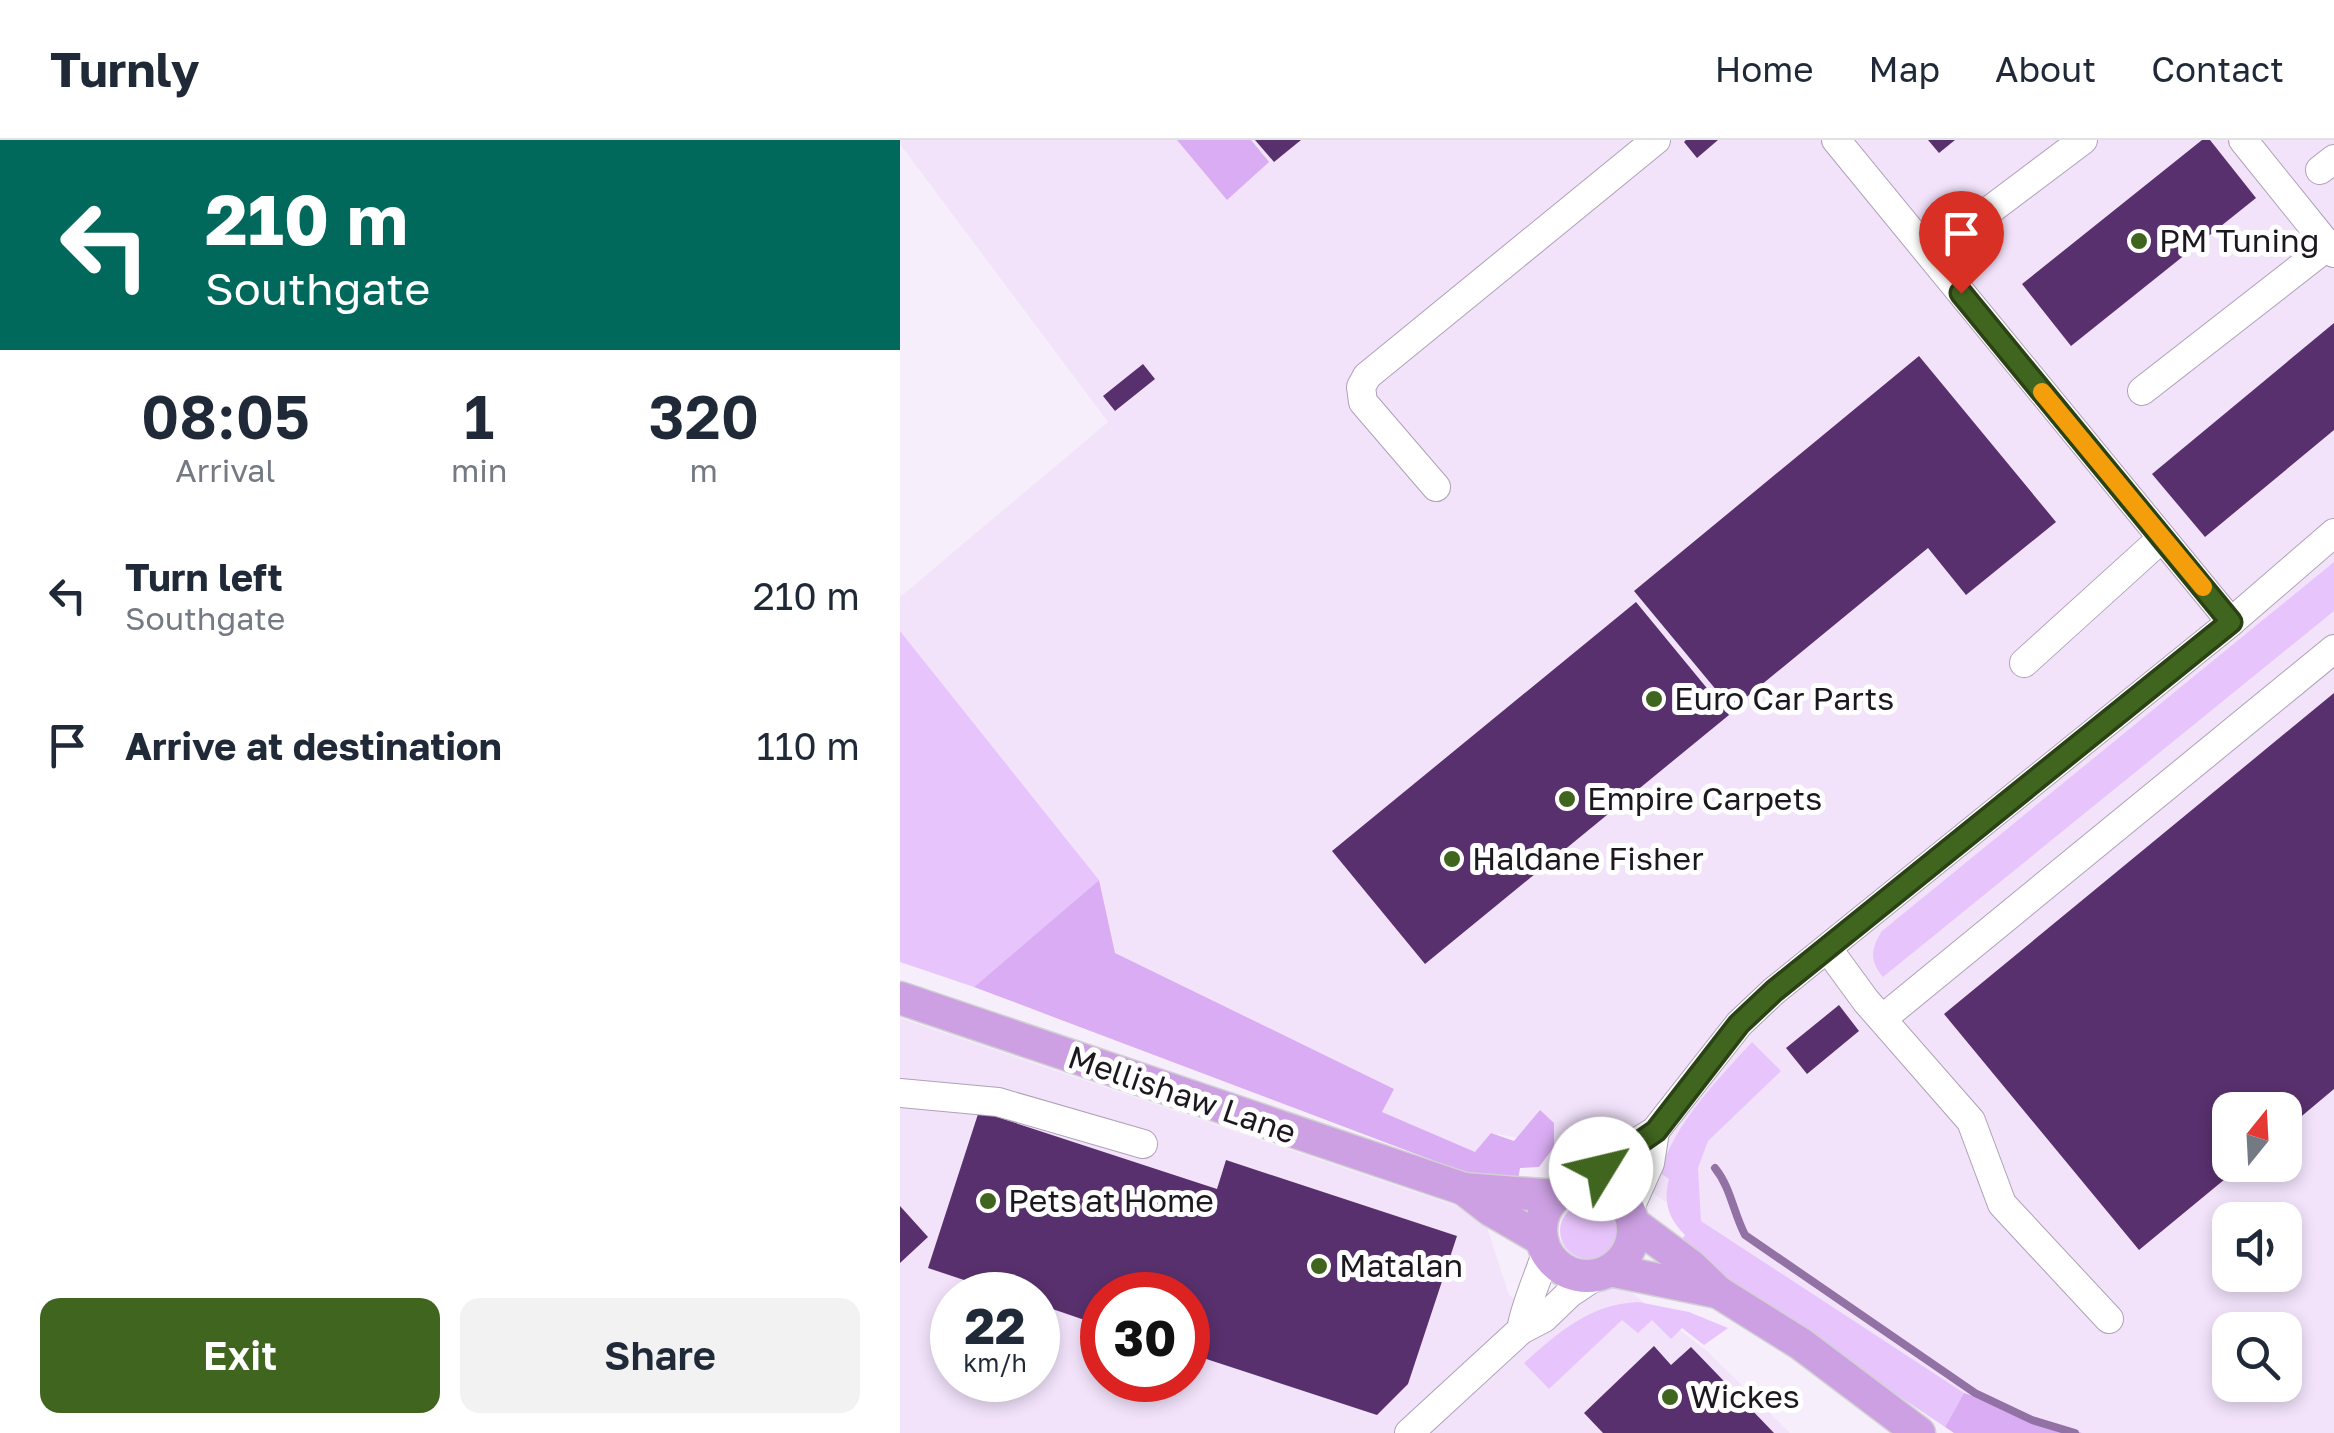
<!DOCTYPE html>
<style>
:root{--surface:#fff;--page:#f2f2f3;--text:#1f2937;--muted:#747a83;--line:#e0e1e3;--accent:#40651f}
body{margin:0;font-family:"Golos Text",sans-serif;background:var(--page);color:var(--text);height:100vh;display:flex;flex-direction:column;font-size:38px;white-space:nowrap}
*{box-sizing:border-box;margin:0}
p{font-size:32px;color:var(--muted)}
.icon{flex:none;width:55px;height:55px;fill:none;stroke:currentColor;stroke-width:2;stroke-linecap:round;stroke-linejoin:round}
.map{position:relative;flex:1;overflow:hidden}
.drawer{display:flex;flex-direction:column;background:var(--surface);width:900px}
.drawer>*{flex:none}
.hud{background:#00695c;color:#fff;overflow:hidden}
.needle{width:65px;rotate:18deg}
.controls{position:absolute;left:1312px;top:952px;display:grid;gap:20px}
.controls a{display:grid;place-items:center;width:90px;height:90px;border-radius:20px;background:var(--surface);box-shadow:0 5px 15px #0003;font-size:50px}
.speed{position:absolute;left:30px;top:1132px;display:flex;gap:20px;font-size:50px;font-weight:700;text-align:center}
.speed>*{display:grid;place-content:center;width:130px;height:130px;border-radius:50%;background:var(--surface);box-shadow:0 5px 15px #0003;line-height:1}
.speed small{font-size:25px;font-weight:400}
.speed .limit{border:15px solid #d22;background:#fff;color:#111}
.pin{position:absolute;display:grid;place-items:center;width:85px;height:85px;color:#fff;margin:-102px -42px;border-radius:50% 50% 50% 0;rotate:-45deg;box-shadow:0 0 10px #0007}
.pin .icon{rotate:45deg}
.me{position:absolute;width:110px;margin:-55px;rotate:54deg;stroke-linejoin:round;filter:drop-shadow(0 0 8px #0008)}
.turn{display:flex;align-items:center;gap:35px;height:210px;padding:0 40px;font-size:45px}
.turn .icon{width:130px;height:130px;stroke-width:2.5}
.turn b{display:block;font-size:70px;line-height:85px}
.eta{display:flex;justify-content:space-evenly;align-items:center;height:170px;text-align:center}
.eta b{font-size:60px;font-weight:600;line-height:70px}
.primary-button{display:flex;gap:20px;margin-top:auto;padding:20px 40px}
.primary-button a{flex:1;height:115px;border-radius:20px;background:var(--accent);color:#fff;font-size:40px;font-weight:600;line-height:115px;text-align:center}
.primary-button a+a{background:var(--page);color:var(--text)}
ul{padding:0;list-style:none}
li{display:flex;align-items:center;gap:30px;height:150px;padding:0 40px}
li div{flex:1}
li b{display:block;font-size:38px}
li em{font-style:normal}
header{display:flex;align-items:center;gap:60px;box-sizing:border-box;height:140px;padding:0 50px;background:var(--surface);border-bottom:2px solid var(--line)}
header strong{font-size:48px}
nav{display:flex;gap:55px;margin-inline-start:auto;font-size:35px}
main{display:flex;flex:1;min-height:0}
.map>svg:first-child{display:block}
.built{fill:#f2e3fb;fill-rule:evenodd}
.green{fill:#e8c4fc}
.forest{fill:#d9acf3}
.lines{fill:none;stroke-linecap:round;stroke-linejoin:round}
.stream{stroke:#9272a4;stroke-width:8}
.building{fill:#58306d}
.minor-casing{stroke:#afa1b7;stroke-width:30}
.major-casing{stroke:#d2d1d2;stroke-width:35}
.minor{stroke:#fff;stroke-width:28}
.major{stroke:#cca0e2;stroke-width:32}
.route-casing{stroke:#2a4214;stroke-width:25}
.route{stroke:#40651f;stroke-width:18}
.slow{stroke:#f59e0b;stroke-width:18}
.poi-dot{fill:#40651f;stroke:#fff;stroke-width:4}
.labels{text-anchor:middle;stroke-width:10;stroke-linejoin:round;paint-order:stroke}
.poi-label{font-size:32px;fill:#1d1820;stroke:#fff;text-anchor:start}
.street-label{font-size:32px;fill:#1d1820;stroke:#fff}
</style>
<header>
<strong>Turnly</strong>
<nav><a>Home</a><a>Map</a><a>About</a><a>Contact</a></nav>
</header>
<main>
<section class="drawer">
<div class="hud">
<div class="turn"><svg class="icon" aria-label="left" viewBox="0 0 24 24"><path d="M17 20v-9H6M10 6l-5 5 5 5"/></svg><div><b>210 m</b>Southgate</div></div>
</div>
<div class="eta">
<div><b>08:05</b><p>Arrival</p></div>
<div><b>1</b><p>min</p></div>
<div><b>320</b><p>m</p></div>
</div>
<ul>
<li><svg class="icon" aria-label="left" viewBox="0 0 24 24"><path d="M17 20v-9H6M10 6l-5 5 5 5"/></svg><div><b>Turn left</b><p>Southgate</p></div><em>210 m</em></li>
<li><svg class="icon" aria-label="arrive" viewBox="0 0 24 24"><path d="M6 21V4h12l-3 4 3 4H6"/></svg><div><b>Arrive at destination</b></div><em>110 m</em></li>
</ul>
<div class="primary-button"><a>Exit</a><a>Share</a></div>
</section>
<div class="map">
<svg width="1434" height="1293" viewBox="0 0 1434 1293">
<rect width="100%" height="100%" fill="#f7eefc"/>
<g class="built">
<path d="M 0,0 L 1434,0 L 1434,1293 L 1099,1293 L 750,1051 L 650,1003 L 591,993 L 576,1013 L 482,972 L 493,949 L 214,813 L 199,740 L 0,491 L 0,457 L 208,282 L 0,4 ZM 1330,970 L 1385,970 L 1385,1025 L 1330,1025 ZM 1330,1080 L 1385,1080 L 1385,1135 L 1330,1135 ZM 1330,1190 L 1385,1190 L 1385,1245 L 1330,1245 Z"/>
<path d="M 0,878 L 583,1075 L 609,1155 L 642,1179 L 719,1143 L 807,1211 L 890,1293 L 0,1293 ZM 52,1155 L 138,1155 L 138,1240 L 52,1240 ZM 202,1155 L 288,1155 L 288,1240 L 202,1240 Z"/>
</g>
<g class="green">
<path d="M 1434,422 L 1434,471 L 983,837 C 969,821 971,808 982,791 Z"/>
<path d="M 0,491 L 199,740 L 74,847 L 0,822 Z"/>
<path d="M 852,902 L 881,931 L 808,1001 L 798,1028 L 801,1081 L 1064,1253 L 1045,1287 L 879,1176 L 780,1102 L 785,1095 C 768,1078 763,1062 769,1039 L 760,1033 C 774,984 818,939 852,902 Z"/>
<circle cx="688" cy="1091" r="28"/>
<path d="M 738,1162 L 789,1172 L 828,1188 L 804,1205 L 782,1188 L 771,1199 L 752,1180 L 738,1193 L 722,1180 L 649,1249 L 624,1223 C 659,1192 690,1164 738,1162 Z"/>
</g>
<g class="forest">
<path d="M 277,0 L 351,0 L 369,22 L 327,60 Z"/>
<path d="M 199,740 L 215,813 L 494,949 L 482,972 L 575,1012 L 591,993 L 614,1001 L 640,970 L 654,983 L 654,1007 L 639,1027 L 620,1028 L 618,1040 L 561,1031 L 74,847 Z"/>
<path d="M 1064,1253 L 1182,1293 L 1054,1293 L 1045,1287 Z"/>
</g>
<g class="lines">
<path class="stream" d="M 815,1028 C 831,1048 833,1072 845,1095 L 1075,1253 L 1132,1280 L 1175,1293"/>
</g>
<g class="building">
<path d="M 355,0 L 401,0 L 374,22 Z"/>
<path d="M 786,0 L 818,0 L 797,18 L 784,2 Z"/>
<path d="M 1028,0 L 1055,0 L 1039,13 Z"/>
<path d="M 1302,0 L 1310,0 L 1356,58 L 1171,206 L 1122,144 Z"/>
<path d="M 1434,183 L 1434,290 L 1305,397 L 1252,334 Z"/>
<path d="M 1019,216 L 1156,382 L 1066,455 L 1028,408 L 832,569 L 734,451 Z"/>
<path d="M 243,224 L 255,239 L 215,271 L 203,256 Z"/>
<path d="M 736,462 L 829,575 L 525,824 L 432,711 Z"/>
<path d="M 1434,553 L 1434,949 L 1385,990 L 1385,970 L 1330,970 L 1330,1025 L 1342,1025 L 1239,1110 L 1044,874 Z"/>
<path d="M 939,865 L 959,891 L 907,934 L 886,908 Z"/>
<path d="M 79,971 L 317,1049 L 326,1020 L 557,1096 L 508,1244 L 477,1275 L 288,1213 L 288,1155 L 202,1155 L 202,1186 L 138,1164 L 138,1155 L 109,1155 L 28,1128 Z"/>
<path d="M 0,1066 L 28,1097 L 0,1123 Z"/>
<path d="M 754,1206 L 771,1225 L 791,1207 L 874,1293 L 703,1293 L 684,1273 Z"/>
</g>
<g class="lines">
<defs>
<g id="minor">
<path d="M 936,0 L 1331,482"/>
<path d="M 1343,0 L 1434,113"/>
<path d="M 1420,30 L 1434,19"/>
<path d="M 1090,70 L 1183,0"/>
<path d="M 1242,251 L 1428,106"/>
<path d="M 536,347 L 463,262 L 461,247 L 467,236 L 756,0"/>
<path d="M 1124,523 L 1262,398"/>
<path d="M 928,809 L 966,861 L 1071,981 L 1102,1064 L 1209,1179"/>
<path d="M 982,879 L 1434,509"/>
<path d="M 0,953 L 98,962 L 243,1004"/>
<path d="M 683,1044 L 724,1010 L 755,991 L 839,884 L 874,851 L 1331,482 L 1434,393"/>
<path d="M 729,1070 L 750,1023 L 755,991"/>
<path d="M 621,1190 C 626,1162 638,1139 646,1113"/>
<path d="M 509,1293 L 621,1190 L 644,1178 L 670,1153 L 697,1135"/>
</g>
<g id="major">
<path d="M 0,858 L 564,1049 L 656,1056"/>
<circle cx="687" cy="1090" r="46"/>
<path d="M 564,1049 L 591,1070 L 641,1099"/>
<path d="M 733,1083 L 791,1126 L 818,1152 L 901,1204 L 1019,1293"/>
<path d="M 710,1130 L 818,1152"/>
</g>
</defs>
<use href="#minor" class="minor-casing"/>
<use href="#major" class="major-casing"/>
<use href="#minor" class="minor"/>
<use href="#major" class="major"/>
</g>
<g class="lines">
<defs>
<path id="route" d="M 701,1029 L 756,991 L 839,884 L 874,851 L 1331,482 L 1061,153"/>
</defs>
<use href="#route" class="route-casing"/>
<use href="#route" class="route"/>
<path class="slow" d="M 1142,252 L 1303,447"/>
</g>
<g class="poi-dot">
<circle cx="1239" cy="101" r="10"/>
<circle cx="754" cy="559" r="10"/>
<circle cx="667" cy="659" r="10"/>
<circle cx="552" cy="719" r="10"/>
<circle cx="88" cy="1061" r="10"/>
<circle cx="419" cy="1126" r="10"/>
<circle cx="770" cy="1257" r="10"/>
</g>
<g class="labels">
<g class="poi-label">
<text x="1259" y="112">PM Tuning</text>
<text x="774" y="570">Euro Car Parts</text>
<text x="687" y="670">Empire Carpets</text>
<text x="572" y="730">Haldane Fisher</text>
<text x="108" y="1072">Pets at Home</text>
<text x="439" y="1137">Matalan</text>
<text x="790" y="1268">Wickes</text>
</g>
<g class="street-label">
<text transform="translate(282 955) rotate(19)" y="11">Mellishaw Lane</text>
</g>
</g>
</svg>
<div class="controls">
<a><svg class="needle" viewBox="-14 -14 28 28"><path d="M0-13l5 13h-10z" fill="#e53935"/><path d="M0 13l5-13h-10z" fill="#747a83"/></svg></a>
<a><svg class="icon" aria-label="sound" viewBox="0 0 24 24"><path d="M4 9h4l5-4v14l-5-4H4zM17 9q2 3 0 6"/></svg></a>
<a><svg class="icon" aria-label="search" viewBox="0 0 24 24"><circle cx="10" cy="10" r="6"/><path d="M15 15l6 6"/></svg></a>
</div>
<div class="speed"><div>22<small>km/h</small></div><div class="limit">30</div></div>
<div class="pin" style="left:1061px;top:153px;background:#d93025"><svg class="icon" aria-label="arrive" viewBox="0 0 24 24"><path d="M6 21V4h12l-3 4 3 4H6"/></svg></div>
<svg class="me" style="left:701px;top:1029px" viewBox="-20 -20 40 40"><circle r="19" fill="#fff"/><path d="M0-13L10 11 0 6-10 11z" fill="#40651f"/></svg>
</div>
</main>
